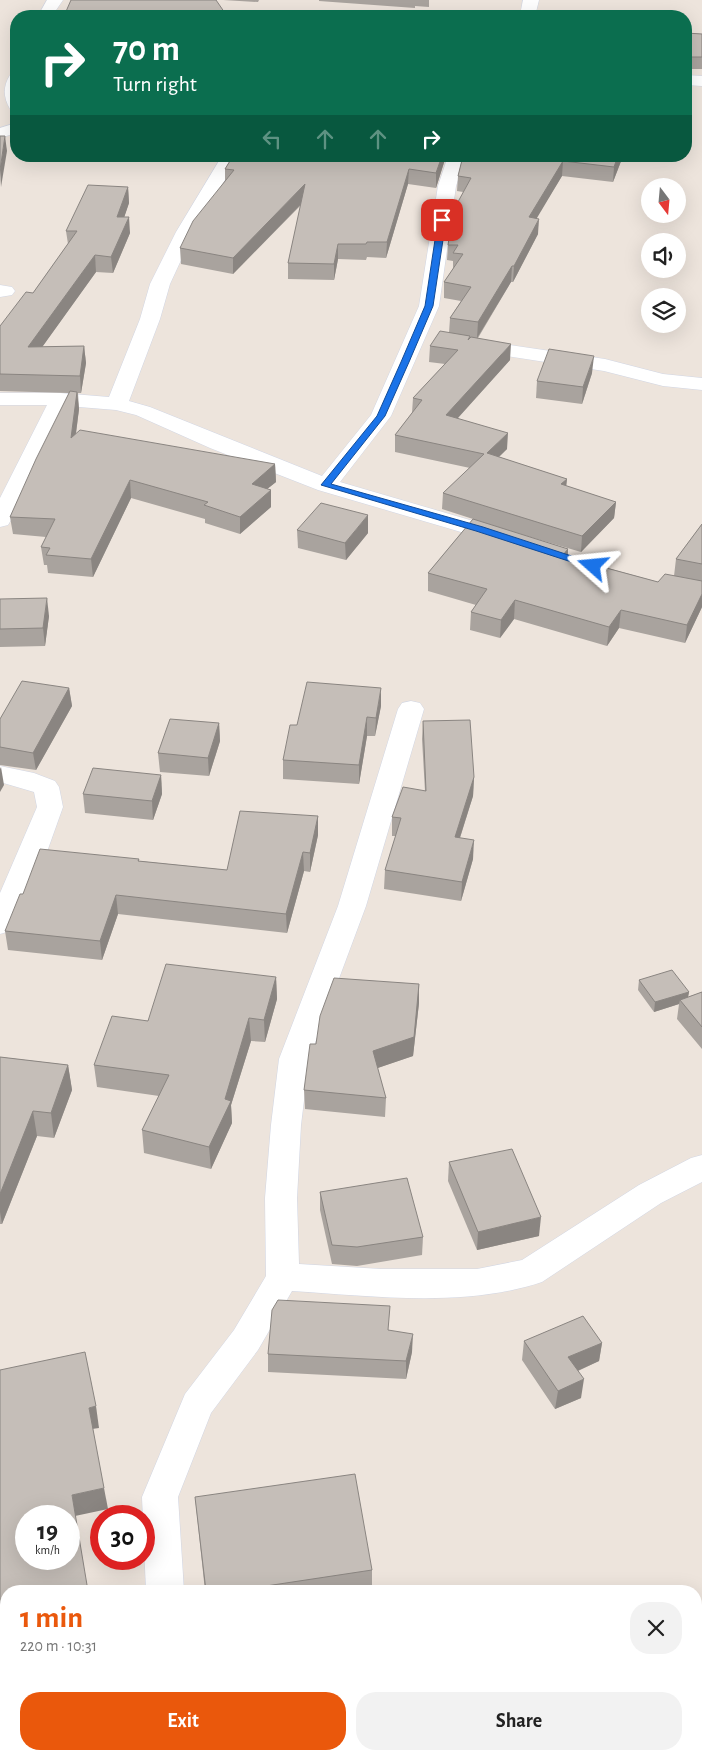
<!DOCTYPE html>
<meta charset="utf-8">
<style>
:root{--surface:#fff;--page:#f2f2f2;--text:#222;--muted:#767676;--accent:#ea580c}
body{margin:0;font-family:"Alegreya Sans",sans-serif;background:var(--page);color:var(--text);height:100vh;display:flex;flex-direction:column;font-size:19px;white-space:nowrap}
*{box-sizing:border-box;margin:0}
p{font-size:16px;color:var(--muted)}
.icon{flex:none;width:28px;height:28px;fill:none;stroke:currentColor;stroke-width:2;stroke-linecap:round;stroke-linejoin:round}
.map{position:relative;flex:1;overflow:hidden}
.side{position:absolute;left:0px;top:1585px;width:702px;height:175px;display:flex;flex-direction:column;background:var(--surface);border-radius:20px 20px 0 0;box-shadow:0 5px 20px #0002}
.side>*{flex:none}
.banner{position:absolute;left:10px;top:10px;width:682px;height:152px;border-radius:20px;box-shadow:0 5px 20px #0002;background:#0b6e4f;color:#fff;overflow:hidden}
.needle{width:32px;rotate:164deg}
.controls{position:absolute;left:641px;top:178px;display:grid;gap:10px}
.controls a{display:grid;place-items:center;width:45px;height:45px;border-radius:50%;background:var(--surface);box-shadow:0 5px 20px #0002;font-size:25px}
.speed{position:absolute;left:15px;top:1505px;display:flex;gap:10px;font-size:25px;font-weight:700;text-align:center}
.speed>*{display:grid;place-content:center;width:65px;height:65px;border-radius:50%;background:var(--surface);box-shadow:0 5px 20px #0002;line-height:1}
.speed small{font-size:12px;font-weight:400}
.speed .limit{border:8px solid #d22;background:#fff;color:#111}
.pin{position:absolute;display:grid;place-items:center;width:42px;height:42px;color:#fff;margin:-21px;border-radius:10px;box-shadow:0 2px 8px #0006}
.me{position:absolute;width:55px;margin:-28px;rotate:288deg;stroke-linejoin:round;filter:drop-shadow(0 0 4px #0008)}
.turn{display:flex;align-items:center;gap:18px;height:105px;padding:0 20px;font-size:22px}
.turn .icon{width:65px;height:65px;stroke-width:2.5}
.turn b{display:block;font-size:35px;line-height:42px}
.lanes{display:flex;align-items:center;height:48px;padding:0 20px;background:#0003;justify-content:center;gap:25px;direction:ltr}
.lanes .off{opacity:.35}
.round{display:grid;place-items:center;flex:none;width:52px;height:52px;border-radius:20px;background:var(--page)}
.summary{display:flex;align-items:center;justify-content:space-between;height:85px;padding:0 20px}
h1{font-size:30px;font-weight:700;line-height:38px;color:var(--accent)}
.action{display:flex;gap:10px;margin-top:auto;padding:10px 20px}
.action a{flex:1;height:58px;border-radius:20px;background:var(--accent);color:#fff;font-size:20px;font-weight:700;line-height:58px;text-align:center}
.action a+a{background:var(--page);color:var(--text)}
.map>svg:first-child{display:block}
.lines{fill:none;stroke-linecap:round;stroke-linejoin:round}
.street-casing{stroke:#d1d6e4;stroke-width:1}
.street{fill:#fff;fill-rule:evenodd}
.wall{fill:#a9a39e}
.shaded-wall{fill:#8a8581}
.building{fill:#c5beb8;stroke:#8a8581;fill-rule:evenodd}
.route{fill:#1a73e8;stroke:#114b97}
</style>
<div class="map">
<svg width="702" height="1760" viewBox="0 0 702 1760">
<rect width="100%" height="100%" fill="#ede4dc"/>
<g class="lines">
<defs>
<g id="street">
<path d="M 47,0 L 63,0 L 52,16 L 38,16 Z"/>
<path d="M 523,0 L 539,0 L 536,12 L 532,16 L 515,16 L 521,10 Z"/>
<path d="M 16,73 L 16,110 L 10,109 C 3,97 3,86 10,75 Z"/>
<path d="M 686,75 L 702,76 L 702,86 L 686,85 Z"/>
<path d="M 16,123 L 16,133 L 0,138 L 0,128 Z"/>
<path d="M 222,156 L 239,156 L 194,232 L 170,284 L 160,319 L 129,401 L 150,407 L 322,476 L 371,415 L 419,306 L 438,186 L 448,156 L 466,156 L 456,186 L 439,306 L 391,416 L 340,482 L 511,532 L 514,537 L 511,542 L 503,544 L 495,542 L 318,490 L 210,448 L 136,415 L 116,410 L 67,406 L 11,520 L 8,525 L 0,527 L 0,498 L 47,405 L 0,405 L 0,393 L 60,393 L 109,397 L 140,319 L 150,284 L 176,232 Z"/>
<path d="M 0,285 L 12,287 L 15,291 L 12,295 L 0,297 Z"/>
<path d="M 475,340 L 605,359 L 663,374 L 702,378 L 702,390 L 663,386 L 604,371 L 468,350 L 465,346 L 468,342 Z"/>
<path d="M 411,701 L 420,703 L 424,709 L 366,906 L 309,1059 L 301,1125 L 297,1198 L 299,1264 L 381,1269 L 477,1269 L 522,1260 L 639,1185 L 691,1158 L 702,1155 L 702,1182 L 661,1203 L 542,1282 C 464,1308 373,1296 292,1291 L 258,1350 L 211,1413 L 178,1497 L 184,1591 L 146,1591 L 142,1497 L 185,1394 L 234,1330 L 266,1276 L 265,1198 L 271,1125 L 279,1059 L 338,906 L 398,709 L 402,703 Z"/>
<path d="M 0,766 L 34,773 L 55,781 L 59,787 L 63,807 L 48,849 L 14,924 L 10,931 L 0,934 L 0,893 L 37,807 L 34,792 L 0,782 Z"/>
</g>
</defs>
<use href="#street" class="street-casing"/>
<use href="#street" class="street"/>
</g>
<g class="wall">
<path d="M 223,0 L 259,0 L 258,2 Z"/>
<path d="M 319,0 L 429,0 L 429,7 L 415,6 L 415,8 L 319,1 Z"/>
<path d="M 686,33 L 702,34 L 702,69 L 686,69 Z"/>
<path d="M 233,156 L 446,156 L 436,188 L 408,184 L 386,258 L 367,257 L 366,260 L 338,259 L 334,280 L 288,279 L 288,263 L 301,205 L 233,274 L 181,264 L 180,248 L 225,181 L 225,169 Z"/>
<path d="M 463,156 L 623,156 L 613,182 L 562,176 L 536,218 L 538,234 L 513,282 L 511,282 L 478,338 L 510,360 L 458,418 L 507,449 L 499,457 L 567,479 L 566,486 L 616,502 L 614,518 L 581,552 L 520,534 L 568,549 L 568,557 L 658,582 L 674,576 L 676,559 L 702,524 L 702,607 L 685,643 L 619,628 L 607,646 L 514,619 L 500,638 L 470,630 L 471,612 L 476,605 L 428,591 L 428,573 L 473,519 L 442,509 L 443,493 L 470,468 L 395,452 L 395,435 L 412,413 L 413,398 L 445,364 L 429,362 L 430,346 L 449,333 L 450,318 L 461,301 L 444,298 L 444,282 L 453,269 L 453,261 L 447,260 L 448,245 L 463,192 L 457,191 L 458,176 Z"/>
<path d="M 128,187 L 129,203 L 124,217 L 130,233 L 113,273 L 96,272 L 42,347 L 84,346 L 86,363 L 81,393 L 78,393 L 79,409 L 76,434 L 275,464 L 276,482 L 267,489 L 271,490 L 271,507 L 240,534 L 205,523 L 205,519 L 131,498 L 93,577 L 48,573 L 47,565 L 44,565 L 41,547 L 46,537 L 13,534 L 10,517 L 69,393 L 0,391 L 0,326 L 33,293 L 68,244 L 66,231 Z"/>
<path d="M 592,373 L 582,404 L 536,398 L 537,381 Z"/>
<path d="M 297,530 L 368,533 L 346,560 L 298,548 Z"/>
<path d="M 0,599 L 49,616 L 45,646 L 0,647 Z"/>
<path d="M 69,688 L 72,706 L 36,770 L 0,765 L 0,719 Z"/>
<path d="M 381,706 L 375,736 L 367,736 L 359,784 L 283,779 L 283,760 L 297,725 Z"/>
<path d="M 423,721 L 474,777 L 473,796 L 460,838 L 473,859 L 461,901 L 384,889 L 385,870 L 396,836 L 392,836 L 392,817 L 425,791 L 422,739 Z"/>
<path d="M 219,723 L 220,741 L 209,776 L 160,772 L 158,753 Z"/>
<path d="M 161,775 L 162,794 L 153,820 L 85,813 L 83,794 Z"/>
<path d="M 318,816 L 318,835 L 310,872 L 304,871 L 287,933 L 118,914 L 102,960 L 8,950 L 5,931 L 23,894 L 139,859 L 139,861 L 227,870 Z"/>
<path d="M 276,977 L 277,999 L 265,1042 L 251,1041 L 231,1105 L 232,1123 L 211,1169 L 144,1153 L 142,1130 L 159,1096 L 97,1087 L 94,1065 L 148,1021 Z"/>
<path d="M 639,980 L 689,992 L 688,997 L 702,992 L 702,1049 L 677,1019 L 679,1004 L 654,1012 L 638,990 Z"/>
<path d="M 419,1003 L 413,1056 L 377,1068 L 386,1098 L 385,1117 L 305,1109 L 304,1090 L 316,1044 Z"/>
<path d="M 0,1057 L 68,1065 L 72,1090 L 54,1138 L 37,1136 L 2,1224 L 0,1224 Z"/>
<path d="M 449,1162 L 539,1236 L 477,1250 L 448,1181 Z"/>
<path d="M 320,1192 L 423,1237 L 422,1255 L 357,1266 L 332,1264 L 320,1210 Z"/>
<path d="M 389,1330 L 412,1352 L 406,1379 L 268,1372 L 268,1354 Z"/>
<path d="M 524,1341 L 602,1343 L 599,1361 L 578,1371 L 581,1398 L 555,1409 L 522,1360 Z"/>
<path d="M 195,1497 L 372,1570 L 372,1591 L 205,1591 Z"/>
</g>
<g class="shaded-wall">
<path d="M 5,136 L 7,151 L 1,187 L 0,170 Z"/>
<path d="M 442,156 L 446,156 L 436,188 L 436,173 Z"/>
<path d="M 618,156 L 623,156 L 613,182 L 614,167 Z"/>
<path d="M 563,161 L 562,176 L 528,233 L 529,217 Z"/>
<path d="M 409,169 L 408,184 L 386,258 L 387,242 Z"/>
<path d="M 305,184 L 305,200 L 233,274 L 233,258 Z"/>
<path d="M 128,187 L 129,203 L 119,233 L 117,217 Z"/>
<path d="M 129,217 L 130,233 L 113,273 L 111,257 Z"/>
<path d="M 539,219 L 538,234 L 513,282 L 514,266 Z"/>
<path d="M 338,244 L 338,259 L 334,280 L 334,264 Z"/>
<path d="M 95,255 L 96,272 L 30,364 L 28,347 Z"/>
<path d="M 512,266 L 511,282 L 477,338 L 478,322 Z"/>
<path d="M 511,344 L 510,360 L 446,431 L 446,415 Z"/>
<path d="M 84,346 L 86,363 L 81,393 L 80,376 Z"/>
<path d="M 594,356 L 592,373 L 582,404 L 583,387 Z"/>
<path d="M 77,392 L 79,409 L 73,455 L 71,438 Z"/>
<path d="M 508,433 L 507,449 L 486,469 L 487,453 Z"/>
<path d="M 275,464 L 276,482 L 252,501 L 252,484 Z"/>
<path d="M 567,479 L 565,496 L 561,484 Z"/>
<path d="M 130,480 L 131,498 L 93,577 L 91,559 Z"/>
<path d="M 271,490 L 271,507 L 240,534 L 240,517 Z"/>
<path d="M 616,502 L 614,518 L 581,552 L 582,536 Z"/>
<path d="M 368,515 L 368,533 L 346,560 L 345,543 Z"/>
<path d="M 568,549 L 567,567 L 562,556 Z"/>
<path d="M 702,594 L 702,607 L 685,643 L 687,625 Z"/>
<path d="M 47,598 L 49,616 L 45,646 L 43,628 Z"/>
<path d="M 515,600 L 514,619 L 500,638 L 501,620 Z"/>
<path d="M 621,610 L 619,628 L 607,646 L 609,627 Z"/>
<path d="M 69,688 L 72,706 L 36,770 L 33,753 Z"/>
<path d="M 381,688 L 381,706 L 375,736 L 376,718 Z"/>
<path d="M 367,717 L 367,736 L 359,784 L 359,765 Z"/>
<path d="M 219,723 L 220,741 L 209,776 L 208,758 Z"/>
<path d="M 1,767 L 4,785 L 0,792 L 0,769 Z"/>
<path d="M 161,775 L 162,794 L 153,820 L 152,801 Z"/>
<path d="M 474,777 L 473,796 L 454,856 L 455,837 Z"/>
<path d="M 318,816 L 318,835 L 310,872 L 310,853 Z"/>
<path d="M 474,840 L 473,859 L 461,901 L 462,882 Z"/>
<path d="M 303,852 L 304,871 L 287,933 L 286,914 Z"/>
<path d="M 116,895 L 118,914 L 102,960 L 100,941 Z"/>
<path d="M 276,977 L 277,999 L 265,1042 L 264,1020 Z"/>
<path d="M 419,984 L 419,1003 L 413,1056 L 372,1070 L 373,1051 Z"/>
<path d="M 689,992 L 687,1002 L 680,1000 L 679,1004 L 654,1012 L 655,1002 Z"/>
<path d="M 249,1018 L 251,1041 L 231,1105 L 232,1123 L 211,1169 L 209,1147 L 225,1099 Z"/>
<path d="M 68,1065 L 72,1090 L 54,1138 L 51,1113 Z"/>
<path d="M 33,1111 L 37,1136 L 2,1224 L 0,1212 L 0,1194 Z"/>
<path d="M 541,1217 L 539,1236 L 477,1250 L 478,1232 Z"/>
<path d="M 413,1334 L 412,1352 L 406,1379 L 406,1361 Z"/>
<path d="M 602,1343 L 599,1361 L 566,1376 L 568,1357 Z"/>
<path d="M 584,1379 L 581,1398 L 555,1409 L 558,1391 Z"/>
<path d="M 96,1406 L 99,1428 L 92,1429 L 89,1408 Z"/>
<path d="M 104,1488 L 108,1509 L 75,1516 L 72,1495 Z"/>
<path d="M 7,1754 L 56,1754 L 42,1760 L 0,1760 L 0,1757 Z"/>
</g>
<g class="building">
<path d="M 71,0 L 216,0 L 227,16 L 144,16 L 110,15 L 110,16 L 64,16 Z"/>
<path d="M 686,33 L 702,34 L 702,57 L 686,57 Z"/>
<path d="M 0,136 L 5,136 L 0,170 Z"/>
<path d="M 233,156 L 442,156 L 436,173 L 409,169 L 387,242 L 367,242 L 366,244 L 338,244 L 334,264 L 288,263 L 305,184 L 233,258 L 180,248 L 193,221 L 234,170 L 225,169 Z"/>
<path d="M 463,156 L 618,156 L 614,167 L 563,161 L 529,217 L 539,219 L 514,266 L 512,266 L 478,322 L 450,318 L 471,287 L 444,282 L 463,254 L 453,253 L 458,245 L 448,245 L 453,211 L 471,178 L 458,176 Z"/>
<path d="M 88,185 L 128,187 L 117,217 L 129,217 L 111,257 L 95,255 L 28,347 L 84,346 L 80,376 L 0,374 L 0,326 L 26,292 L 33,293 L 77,231 L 66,231 Z"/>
<path d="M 440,331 L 470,336 L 468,340 L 471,337 L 511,344 L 446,415 L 508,433 L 487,453 L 567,479 L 561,484 L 616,502 L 582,536 L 443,493 L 484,454 L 395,435 L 422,400 L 413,398 L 458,350 L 430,346 Z"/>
<path d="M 549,349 L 594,356 L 583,387 L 537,381 Z"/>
<path d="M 70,391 L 77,392 L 71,438 L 80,430 L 275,464 L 252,484 L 271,490 L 240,517 L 204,505 L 208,502 L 130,480 L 91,559 L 46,555 L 50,548 L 41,547 L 55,519 L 10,517 L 36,459 Z"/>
<path d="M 321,503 L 368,515 L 345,543 L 297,530 Z"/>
<path d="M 473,519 L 568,549 L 562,556 L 658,582 L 665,574 L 702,581 L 702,594 L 687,625 L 621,610 L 609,627 L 515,600 L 501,620 L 471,612 L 487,589 L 428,573 Z"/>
<path d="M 702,524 L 702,564 L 676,559 Z"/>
<path d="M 47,598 L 43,628 L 0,629 L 0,599 Z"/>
<path d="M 22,681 L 69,688 L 33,753 L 0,747 L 0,719 Z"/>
<path d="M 307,682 L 381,688 L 376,718 L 367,717 L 359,765 L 283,760 L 290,725 L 297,725 Z"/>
<path d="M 170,719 L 219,723 L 208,758 L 158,753 Z"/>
<path d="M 470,720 L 474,777 L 455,837 L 474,840 L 462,882 L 385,870 L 401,818 L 392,817 L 403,787 L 426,791 L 423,721 Z"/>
<path d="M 93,768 L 161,775 L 152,801 L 83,794 Z"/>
<path d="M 240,811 L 318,816 L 310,853 L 303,852 L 286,914 L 116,895 L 100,941 L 5,931 L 20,894 L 23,894 L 40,849 L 139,859 L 138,861 L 227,870 Z"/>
<path d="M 166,964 L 276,977 L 264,1020 L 249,1018 L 225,1099 L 231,1101 L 209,1147 L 142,1130 L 169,1075 L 94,1065 L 112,1016 L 148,1021 Z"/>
<path d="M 672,970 L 689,992 L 655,1002 L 639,980 Z"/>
<path d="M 334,978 L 419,984 L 414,1037 L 373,1051 L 386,1098 L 304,1090 L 310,1044 L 316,1044 L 320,1016 Z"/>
<path d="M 702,992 L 702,1027 L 680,1000 Z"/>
<path d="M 0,1057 L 68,1065 L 51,1113 L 33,1111 L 0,1194 Z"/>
<path d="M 512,1149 L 541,1217 L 478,1232 L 449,1162 Z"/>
<path d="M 407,1178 L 423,1237 L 357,1247 L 332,1245 L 320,1192 Z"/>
<path d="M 278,1300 L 390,1306 L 388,1330 L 413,1334 L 406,1361 L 268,1354 L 272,1310 Z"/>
<path d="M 583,1316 L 602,1343 L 568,1357 L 584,1379 L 558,1391 L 524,1341 Z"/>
<path d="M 85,1352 L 96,1406 L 89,1408 L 104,1488 L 72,1495 L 88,1591 L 6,1591 L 6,1754 L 7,1754 L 0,1757 L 0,1370 ZM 26,1516 L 69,1516 L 69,1559 L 26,1559 Z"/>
<path d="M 355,1474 L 372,1570 L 233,1591 L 206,1591 L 195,1497 Z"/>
</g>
<path class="route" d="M 442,218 L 446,220 L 433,306 L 409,362 L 385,416 L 331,484 L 483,527 L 596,564 L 596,568 L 590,568 L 476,531 L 321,485 L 377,416 L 401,362 L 425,306 L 438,220 Z"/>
</svg>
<div class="controls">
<a><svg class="needle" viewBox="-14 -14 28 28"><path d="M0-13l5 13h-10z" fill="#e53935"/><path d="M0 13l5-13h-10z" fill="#767676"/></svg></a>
<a><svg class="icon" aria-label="sound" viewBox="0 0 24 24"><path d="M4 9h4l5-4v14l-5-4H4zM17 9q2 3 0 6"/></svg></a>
<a><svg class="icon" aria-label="layers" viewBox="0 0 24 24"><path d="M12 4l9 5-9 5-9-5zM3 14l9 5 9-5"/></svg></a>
</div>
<div class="speed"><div>19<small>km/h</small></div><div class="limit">30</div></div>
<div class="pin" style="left:442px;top:220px;background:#d93025"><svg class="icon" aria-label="arrive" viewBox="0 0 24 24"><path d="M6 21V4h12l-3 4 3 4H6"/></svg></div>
<svg class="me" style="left:593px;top:566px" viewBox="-20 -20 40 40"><path d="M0-17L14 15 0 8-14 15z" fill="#1a73e8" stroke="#fff" stroke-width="4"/></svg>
<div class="banner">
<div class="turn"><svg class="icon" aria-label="right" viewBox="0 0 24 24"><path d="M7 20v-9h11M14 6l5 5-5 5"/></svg><div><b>70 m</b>Turn right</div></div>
<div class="lanes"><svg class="icon off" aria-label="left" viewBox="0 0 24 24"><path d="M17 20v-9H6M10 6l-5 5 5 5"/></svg><svg class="icon off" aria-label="ahead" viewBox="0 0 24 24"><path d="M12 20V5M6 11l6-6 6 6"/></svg><svg class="icon off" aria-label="ahead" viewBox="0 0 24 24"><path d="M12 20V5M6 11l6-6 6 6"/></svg><svg class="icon" aria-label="right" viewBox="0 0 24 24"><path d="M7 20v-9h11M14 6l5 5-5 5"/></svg></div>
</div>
<section class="side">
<div class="summary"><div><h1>1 min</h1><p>220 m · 10:31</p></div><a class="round"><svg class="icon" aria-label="close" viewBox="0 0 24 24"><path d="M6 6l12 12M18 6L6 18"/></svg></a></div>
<div class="action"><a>Exit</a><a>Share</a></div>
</section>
</div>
